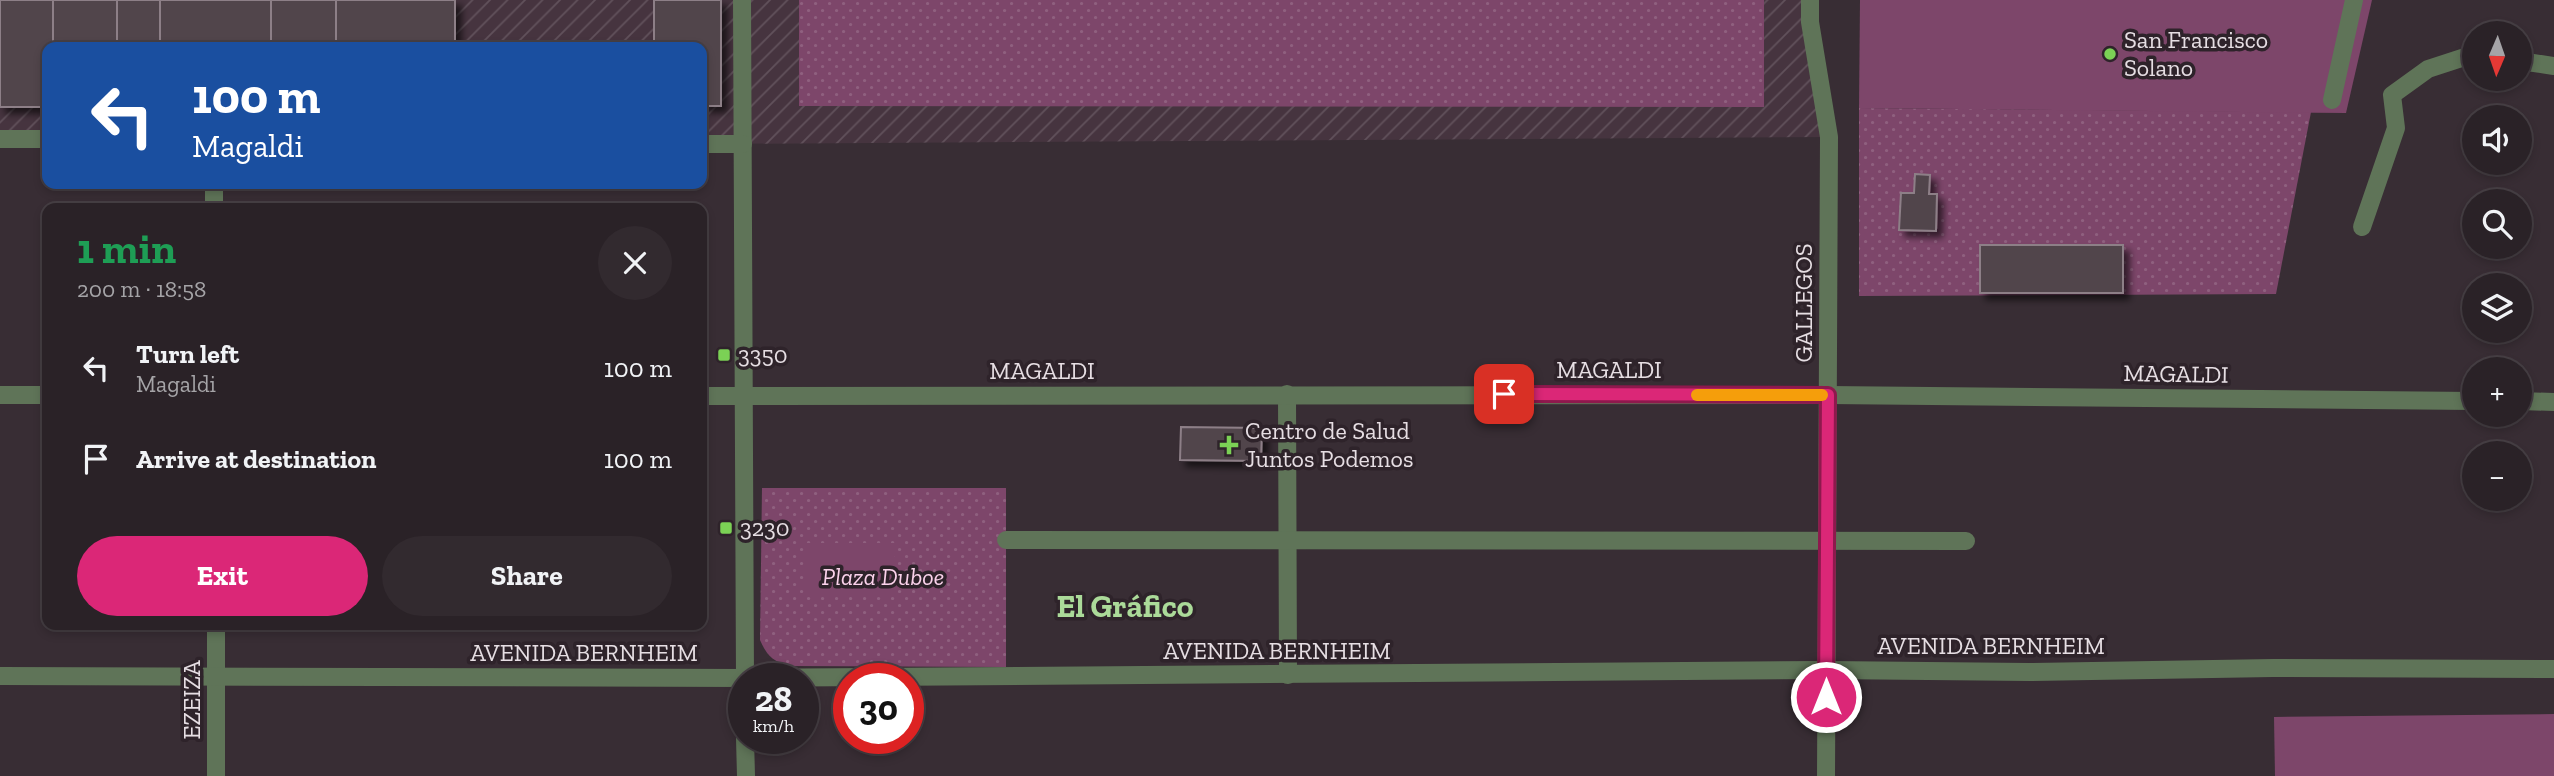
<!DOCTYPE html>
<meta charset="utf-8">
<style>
:root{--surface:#2a2227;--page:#322a2f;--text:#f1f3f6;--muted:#a5a4a7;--line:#463f44;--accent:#db2777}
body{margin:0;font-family:"Zilla Slab",serif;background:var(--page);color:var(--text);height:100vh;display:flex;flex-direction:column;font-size:26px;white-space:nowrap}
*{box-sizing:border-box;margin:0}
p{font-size:23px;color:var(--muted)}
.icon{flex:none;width:38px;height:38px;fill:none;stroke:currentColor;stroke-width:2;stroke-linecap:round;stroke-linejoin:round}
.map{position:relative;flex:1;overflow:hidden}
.side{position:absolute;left:42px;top:203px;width:665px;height:427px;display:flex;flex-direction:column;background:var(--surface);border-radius:14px;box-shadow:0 4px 10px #0003,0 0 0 2px var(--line)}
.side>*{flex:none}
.banner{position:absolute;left:42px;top:42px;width:665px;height:147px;border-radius:14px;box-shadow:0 4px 10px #0003,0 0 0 2px var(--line);background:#1a4fa0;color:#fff;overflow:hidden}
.needle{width:46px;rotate:182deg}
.controls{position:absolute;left:2462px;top:21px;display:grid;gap:14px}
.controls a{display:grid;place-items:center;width:70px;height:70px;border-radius:50%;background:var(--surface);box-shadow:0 4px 10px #0003,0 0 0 2px var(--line);font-size:35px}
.speed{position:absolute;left:728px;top:663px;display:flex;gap:14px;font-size:35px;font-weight:700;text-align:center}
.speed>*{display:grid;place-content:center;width:91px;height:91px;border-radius:50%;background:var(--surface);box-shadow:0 4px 10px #0003,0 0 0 2px var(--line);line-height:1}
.speed small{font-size:18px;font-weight:400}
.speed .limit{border:10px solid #d22;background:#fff;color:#111}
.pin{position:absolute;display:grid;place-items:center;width:60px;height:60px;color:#fff;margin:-30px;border-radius:14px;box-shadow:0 4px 10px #0006}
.me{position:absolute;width:77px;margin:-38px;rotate:0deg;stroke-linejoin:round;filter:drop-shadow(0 0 5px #0008)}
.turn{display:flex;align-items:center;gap:24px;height:147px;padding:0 35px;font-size:32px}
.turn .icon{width:91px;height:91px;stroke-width:2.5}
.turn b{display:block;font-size:49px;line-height:60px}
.round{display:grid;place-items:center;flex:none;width:74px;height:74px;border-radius:37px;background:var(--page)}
.overview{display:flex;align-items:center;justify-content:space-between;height:119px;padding:0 35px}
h1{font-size:42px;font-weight:700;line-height:52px;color:#1e9e55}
.button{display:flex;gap:14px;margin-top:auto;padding:14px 35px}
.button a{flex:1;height:80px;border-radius:42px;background:var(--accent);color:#fff;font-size:28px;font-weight:700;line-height:80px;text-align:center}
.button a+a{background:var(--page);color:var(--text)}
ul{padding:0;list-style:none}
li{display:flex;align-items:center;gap:21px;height:91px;padding:0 35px}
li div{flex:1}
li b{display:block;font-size:26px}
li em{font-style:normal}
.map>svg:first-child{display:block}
.industrial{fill:url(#industrial-furrows)}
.grass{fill:url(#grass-dots)}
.pitch{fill:#7d466a}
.building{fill:#51454c;stroke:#8d7f87;stroke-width:2;filter:url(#shadow)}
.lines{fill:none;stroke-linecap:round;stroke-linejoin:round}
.minor{stroke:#5f7458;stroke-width:18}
.route-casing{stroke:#8e194d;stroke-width:18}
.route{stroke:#db2777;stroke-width:12}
.slow{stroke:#f59e0b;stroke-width:12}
.poi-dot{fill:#7bd155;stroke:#2e232a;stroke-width:2.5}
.labels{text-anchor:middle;stroke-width:7;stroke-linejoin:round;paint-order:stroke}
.poi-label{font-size:24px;fill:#e6dee3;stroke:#2e232a;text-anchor:start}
.street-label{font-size:24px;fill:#e6dee3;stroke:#2e232a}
.park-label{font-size:24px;font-style:italic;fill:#fbd2eb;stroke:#2e232a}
.district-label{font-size:32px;font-weight:bold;fill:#abda99;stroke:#2e232a}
</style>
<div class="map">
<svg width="2554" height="776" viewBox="0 0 2554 776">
<defs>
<pattern id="industrial-furrows" width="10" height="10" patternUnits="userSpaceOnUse" patternTransform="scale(1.75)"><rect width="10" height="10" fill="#46343f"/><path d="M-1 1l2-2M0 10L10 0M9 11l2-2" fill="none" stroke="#61515b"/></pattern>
<pattern id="grass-dots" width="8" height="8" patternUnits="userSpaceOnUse" patternTransform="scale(1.75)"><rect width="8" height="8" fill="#7d466a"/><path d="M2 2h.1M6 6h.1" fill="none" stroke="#8f607f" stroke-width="1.8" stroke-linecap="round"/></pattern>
<filter id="shadow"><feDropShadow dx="6" dy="6" stdDeviation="3.5" flood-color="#0009"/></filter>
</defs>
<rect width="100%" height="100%" fill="#382d34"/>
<path class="industrial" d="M 0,0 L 1810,0 L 1829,137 L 702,144 L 702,47 L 47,47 L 47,139 L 0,139 Z"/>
<g class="grass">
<path d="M 799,0 L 1764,0 L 1764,107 L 799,106 Z"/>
<path d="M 1859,108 L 2311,112 L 2276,294 L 1859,296 Z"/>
<path d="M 762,488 L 1006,488 L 1006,667 L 790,666 C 773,662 767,656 760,640 Z"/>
</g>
<g class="pitch">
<path d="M 1860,0 L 2372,0 L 2346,113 L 1859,108 Z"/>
<rect x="806" y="543" width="88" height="52"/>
<path d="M 2554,714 L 2554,776 L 2275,776 L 2274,717 Z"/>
</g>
<g class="building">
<path d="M 0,0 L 53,0 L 53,47 L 47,47 L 47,107 L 0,107 Z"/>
<rect x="53" y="0" width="64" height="47"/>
<rect x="117" y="0" width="43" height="47"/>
<rect x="160" y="0" width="111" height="47"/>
<rect x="271" y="0" width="65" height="47"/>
<rect x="336" y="0" width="119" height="47"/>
<path d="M 654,0 L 721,0 L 721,106 L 702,106 L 702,47 L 654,47 Z"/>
<path d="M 1915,174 L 1930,175 L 1929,194 L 1937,194 L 1936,231 L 1899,230 L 1901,193 L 1914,193 Z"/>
<rect x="1980" y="245" width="143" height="48"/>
<path d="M 1181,427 L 1262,428 L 1261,461 L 1180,460 Z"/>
</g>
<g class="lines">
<g class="minor">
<path d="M 742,0 L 745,679"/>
<path d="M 1810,0 L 1810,22 L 1829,137 L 1826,776"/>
<path d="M 2520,61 L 2554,66"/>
<path d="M 2332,100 L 2354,0"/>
<path d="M 0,139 L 47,139"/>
<path d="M 702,144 L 743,144"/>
<path d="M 214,184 L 214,208"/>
<path d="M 2362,227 L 2396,128 L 2392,95 L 2428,69 L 2474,54"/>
<path d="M 1287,394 L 1288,675"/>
<path d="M 0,395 L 47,395"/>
<path d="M 702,396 L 1828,395 L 2474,401"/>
<path d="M 2520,401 L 2554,402"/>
<path d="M 1006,540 L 1966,541"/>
<path d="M 216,625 L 216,776"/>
<path d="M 0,676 L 745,678 L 1827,670 L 2029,672 L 2273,668 L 2554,669"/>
<path d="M 745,738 L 746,776"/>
</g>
</g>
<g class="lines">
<defs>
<path id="route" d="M 1504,394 L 1828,395 L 1826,697"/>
</defs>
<use href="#route" class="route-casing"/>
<use href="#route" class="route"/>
<path class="slow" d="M 1697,395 L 1822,395"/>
</g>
<g class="poi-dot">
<circle cx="2110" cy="54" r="7"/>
<rect x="717" y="348" width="14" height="14" rx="3.5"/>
<path d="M1225.5 434.5h7v7h7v7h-7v7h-7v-7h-7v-7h7z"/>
<rect x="719" y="521" width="14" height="14" rx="3.5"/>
</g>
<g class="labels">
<g class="poi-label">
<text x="2124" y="48">San Francisco<tspan x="2124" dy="28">Solano</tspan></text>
<text x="738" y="363">3350</text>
<text x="1245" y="439">Centro de Salud<tspan x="1245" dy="28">Juntos Podemos</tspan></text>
<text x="740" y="536">3230</text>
</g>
<g class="street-label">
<text transform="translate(1804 303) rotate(-90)" y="8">GALLEGOS</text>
<text x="1609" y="378">MAGALDI</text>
<text x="1042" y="379">MAGALDI</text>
<text transform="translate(2176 374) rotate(1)" y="8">MAGALDI</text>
<text x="1991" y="654">AVENIDA BERNHEIM</text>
<text x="1277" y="659">AVENIDA BERNHEIM</text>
<text x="584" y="661">AVENIDA BERNHEIM</text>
<text transform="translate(192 700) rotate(-90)" y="8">EZEIZA</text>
</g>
<g class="park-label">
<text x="883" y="585">Plaza Duboe</text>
</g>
<g class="district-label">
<text x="1125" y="617">El Gráfico</text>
</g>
</g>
</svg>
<div class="controls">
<a><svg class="needle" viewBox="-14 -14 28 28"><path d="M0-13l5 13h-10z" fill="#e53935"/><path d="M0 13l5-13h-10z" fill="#a5a4a7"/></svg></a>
<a><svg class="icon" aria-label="sound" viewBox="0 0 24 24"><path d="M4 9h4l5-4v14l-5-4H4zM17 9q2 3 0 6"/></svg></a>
<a><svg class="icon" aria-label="search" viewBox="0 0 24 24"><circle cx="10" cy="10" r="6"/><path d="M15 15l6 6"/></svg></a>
<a><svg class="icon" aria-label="layers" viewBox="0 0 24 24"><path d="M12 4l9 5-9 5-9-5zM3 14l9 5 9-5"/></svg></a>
<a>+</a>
<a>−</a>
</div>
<div class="speed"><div>28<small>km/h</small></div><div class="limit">30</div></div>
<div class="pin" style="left:1504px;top:394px;background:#d93025"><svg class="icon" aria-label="arrive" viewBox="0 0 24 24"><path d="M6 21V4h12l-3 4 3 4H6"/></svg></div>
<svg class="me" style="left:1826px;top:697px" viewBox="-20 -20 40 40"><circle r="17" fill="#db2777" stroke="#fff" stroke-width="3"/><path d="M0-11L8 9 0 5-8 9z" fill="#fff"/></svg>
<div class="banner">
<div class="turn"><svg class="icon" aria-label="left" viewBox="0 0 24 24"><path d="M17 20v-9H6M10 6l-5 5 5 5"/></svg><div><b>100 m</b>Magaldi</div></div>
</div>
<section class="side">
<div class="overview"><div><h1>1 min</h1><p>200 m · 18:58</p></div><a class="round"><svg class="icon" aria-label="close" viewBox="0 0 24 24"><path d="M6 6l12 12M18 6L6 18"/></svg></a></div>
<ul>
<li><svg class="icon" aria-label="left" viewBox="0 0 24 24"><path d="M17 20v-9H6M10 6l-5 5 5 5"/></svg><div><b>Turn left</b><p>Magaldi</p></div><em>100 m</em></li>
<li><svg class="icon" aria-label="arrive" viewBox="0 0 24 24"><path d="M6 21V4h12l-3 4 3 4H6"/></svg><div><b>Arrive at destination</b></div><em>100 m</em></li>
</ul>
<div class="button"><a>Exit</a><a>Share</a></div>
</section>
</div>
